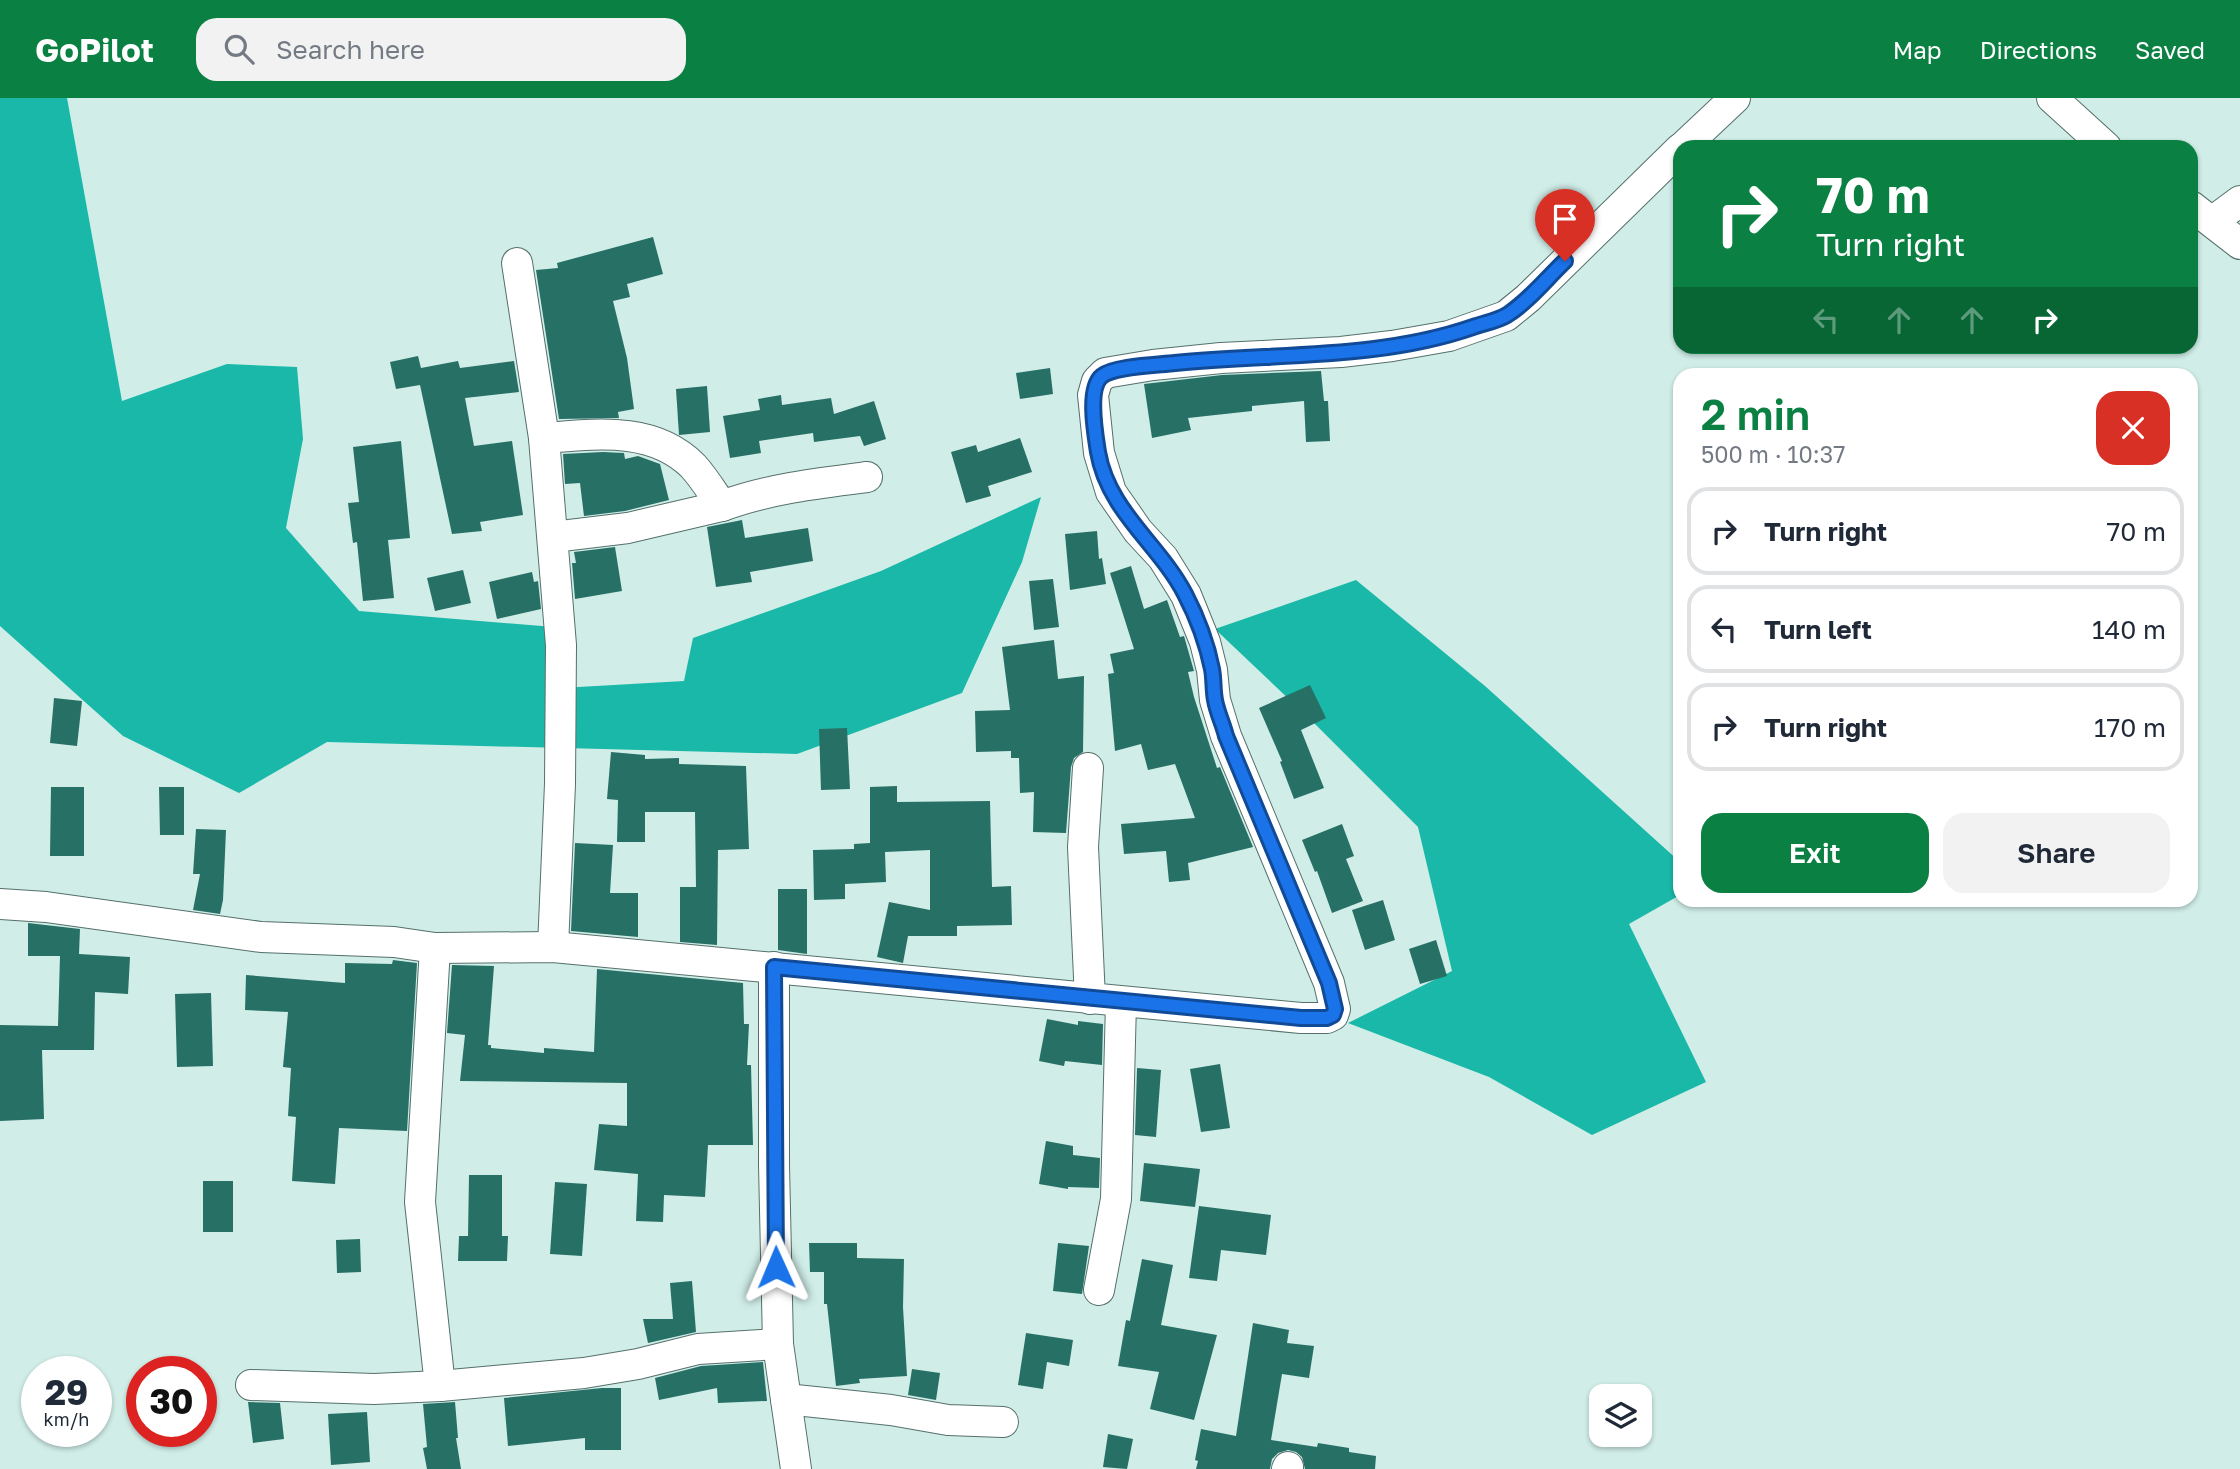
<!DOCTYPE html>
<meta charset="utf-8">
<style>
:root{--surface:#fff;--page:#f2f2f3;--text:#1f2937;--muted:#747a83;--line:#e0e1e3;--accent:#0b8043}
body{margin:0;font-family:"Golos Text",sans-serif;background:var(--page);color:var(--text);height:100vh;display:flex;flex-direction:column;font-size:26px;white-space:nowrap}
*{box-sizing:border-box;margin:0}
p{font-size:23px;color:var(--muted)}
.icon{flex:none;width:38px;height:38px;fill:none;stroke:currentColor;stroke-width:2;stroke-linecap:round;stroke-linejoin:round}
.map{position:relative;flex:1;overflow:hidden}
.drawer{position:absolute;left:1673px;top:270px;width:525px;height:539px;display:flex;flex-direction:column;background:var(--surface);border-radius:21px;box-shadow:0 2px 5px #0004}
.drawer>*{flex:none}
.banner{position:absolute;left:1673px;top:42px;width:525px;height:214px;border-radius:21px;box-shadow:0 2px 5px #0004;background:#0b8043;color:#fff;overflow:hidden}
.tools{position:absolute;left:1589px;top:1286px;display:grid;gap:14px}
.tools a{display:grid;place-items:center;width:63px;height:63px;border-radius:14px;background:var(--surface);box-shadow:0 2px 5px #0004;font-size:35px}
.speed{position:absolute;left:21px;top:1258px;display:flex;gap:14px;font-size:35px;font-weight:700;text-align:center}
.speed>*{display:grid;place-content:center;width:91px;height:91px;border-radius:50%;background:var(--surface);box-shadow:0 2px 5px #0004;line-height:1}
.speed small{font-size:18px;font-weight:400}
.speed .limit{border:10px solid #d22;background:#fff;color:#111}
.pin{position:absolute;display:grid;place-items:center;width:60px;height:60px;color:#fff;margin:-72px -30px;border-radius:50% 50% 50% 0;rotate:-45deg;box-shadow:0 0 7px #0007}
.pin .icon{rotate:45deg}
.me{position:absolute;width:77px;margin:-38px;rotate:359deg;stroke-linejoin:round;filter:drop-shadow(0 0 5px #0008)}
.turn{display:flex;align-items:center;gap:24px;height:147px;padding:0 28px;font-size:32px}
.turn .icon{width:91px;height:91px;stroke-width:2.5}
.turn b{display:block;font-size:49px;line-height:60px}
.lanes{display:flex;align-items:center;height:66px;padding:0 28px;background:#0003;justify-content:center;gap:35px;direction:ltr}
.lanes .off{opacity:.35}
.round{display:grid;place-items:center;flex:none;width:74px;height:74px;border-radius:21px;background:var(--page)}
.head{display:flex;align-items:center;justify-content:space-between;height:119px;padding:0 28px}
h1{font-size:42px;font-weight:600;line-height:52px;color:var(--accent)}
.action{display:flex;gap:14px;margin-top:auto;padding:14px 28px}
.action a{flex:1;height:80px;border-radius:21px;background:var(--accent);color:#fff;font-size:28px;font-weight:600;line-height:80px;text-align:center}
.action a+a{background:var(--page);color:var(--text)}
ul{padding:0;list-style:none}
li{display:flex;align-items:center;gap:21px;height:88px;margin:0 14px 10px;padding:0 14px;border:4px solid var(--line);border-radius:21px}
li div{flex:1}
li b{display:block;font-size:26px}
li em{font-style:normal}
header{display:flex;align-items:center;gap:42px;box-sizing:border-box;height:98px;padding:0 35px;background:var(--accent);color:#fff}
header strong{font-size:33px}
nav{display:flex;gap:38px;margin-inline-start:auto;font-size:24px}
.search{width:490px;height:63px;background:var(--page);display:flex;align-items:center;gap:18px;box-sizing:border-box;padding:0 24px;border-radius:21px;color:var(--muted);font-size:26px}
.map>svg:first-child{display:block}
.forest{fill:#19b8a8}
.building{fill:#277066}
.lines{fill:none;stroke-linecap:round;stroke-linejoin:round}
.minor-casing{stroke:#55706b;stroke-width:32}
.minor{stroke:#fff;stroke-width:30}
.route-casing{stroke:#114b97;stroke-width:18}
.route{stroke:#1a73e8;stroke-width:12}
</style>
<header>
<strong>GoPilot</strong>
<div class="search"><svg class="icon" aria-label="search" viewBox="0 0 24 24"><circle cx="10" cy="10" r="6"/><path d="M15 15l6 6"/></svg>Search here</div>
<nav><a>Map</a><a>Directions</a><a>Saved</a></nav>
</header>
<div class="map">
<svg width="2240" height="1371" viewBox="0 0 2240 1371">
<rect width="100%" height="100%" fill="#d0ede8"/>
<g class="forest">
<path d="M 0,0 L 67,0 L 122,303 L 227,266 L 297,269 L 303,341 L 286,430 L 359,513 L 554,529 L 561,590 L 684,583 L 693,540 L 881,473 L 1041,399 L 1022,464 L 962,595 L 797,656 L 327,644 L 239,695 L 123,638 L 0,528 Z"/>
<path d="M 1356,482 L 1485,588 L 1680,764 L 1680,797 L 1629,826 L 1706,984 L 1592,1037 L 1489,979 L 1348,925 L 1452,873 L 1418,729 L 1311,622 L 1215,531 Z"/>
</g>
<g class="building">
<path d="M 653,139 L 663,176 L 627,186 L 630,199 L 613,203 L 627,260 L 634,311 L 618,314 L 619,320 L 559,321 L 536,172 L 558,170 L 557,165 Z"/>
<path d="M 418,258 L 421,270 L 458,263 L 460,270 L 514,263 L 519,294 L 465,300 L 474,348 L 512,343 L 523,417 L 480,424 L 482,433 L 452,436 L 420,287 L 396,291 L 390,264 Z"/>
<path d="M 1050,270 L 1053,296 L 1020,301 L 1016,275 Z"/>
<path d="M 1321,273 L 1324,303 L 1328,303 L 1330,343 L 1306,344 L 1304,303 L 1252,308 L 1252,313 L 1188,320 L 1191,332 L 1152,340 L 1144,286 L 1222,277 Z"/>
<path d="M 707,288 L 710,334 L 679,337 L 676,291 Z"/>
<path d="M 781,297 L 782,307 L 831,300 L 834,316 L 874,303 L 886,341 L 864,348 L 860,338 L 814,344 L 813,335 L 759,343 L 761,355 L 730,360 L 723,318 L 760,312 L 758,301 Z"/>
<path d="M 1020,340 L 1032,374 L 988,388 L 991,398 L 966,405 L 951,354 L 976,347 L 978,354 Z"/>
<path d="M 401,343 L 410,440 L 388,442 L 394,500 L 363,503 L 357,444 L 353,445 L 348,405 L 359,404 L 353,349 Z"/>
<path d="M 603,354 L 624,355 L 625,361 L 638,358 L 660,366 L 669,402 L 625,413 L 584,418 L 580,385 L 565,386 L 563,356 Z"/>
<path d="M 742,422 L 745,440 L 808,430 L 813,463 L 750,474 L 752,484 L 716,489 L 707,429 Z"/>
<path d="M 1097,433 L 1099,461 L 1102,460 L 1106,486 L 1070,492 L 1065,436 Z"/>
<path d="M 615,449 L 622,493 L 575,501 L 572,465 L 576,465 L 574,454 Z"/>
<path d="M 1131,468 L 1144,511 L 1167,502 L 1180,539 L 1184,538 L 1194,573 L 1188,574 L 1194,599 L 1217,670 L 1220,669 L 1253,749 L 1188,765 L 1190,782 L 1169,784 L 1166,753 L 1124,756 L 1121,726 L 1195,720 L 1175,666 L 1148,672 L 1141,646 L 1115,653 L 1108,576 L 1114,575 L 1110,556 L 1134,551 L 1110,475 Z"/>
<path d="M 463,472 L 471,505 L 435,513 L 427,480 Z"/>
<path d="M 532,474 L 534,484 L 538,483 L 541,511 L 497,521 L 489,484 Z"/>
<path d="M 1053,481 L 1059,529 L 1034,532 L 1029,483 Z"/>
<path d="M 1054,542 L 1058,581 L 1084,578 L 1083,654 L 1074,660 L 1071,669 L 1066,735 L 1033,734 L 1034,694 L 1020,695 L 1019,660 L 1011,660 L 1011,653 L 976,654 L 975,613 L 1010,612 L 1002,549 Z"/>
<path d="M 1310,587 L 1326,620 L 1301,632 L 1324,690 L 1294,701 L 1280,664 L 1282,663 L 1259,610 Z"/>
<path d="M 54,600 L 82,603 L 77,648 L 50,645 Z"/>
<path d="M 847,630 L 850,691 L 821,692 L 819,631 Z"/>
<path d="M 611,654 L 645,657 L 645,661 L 679,660 L 679,666 L 746,668 L 749,751 L 718,752 L 717,847 L 680,844 L 680,789 L 696,789 L 695,714 L 645,714 L 645,744 L 617,744 L 618,702 L 607,701 Z"/>
<path d="M 897,688 L 897,704 L 990,703 L 992,789 L 1011,788 L 1012,827 L 957,828 L 957,838 L 908,838 L 903,865 L 877,859 L 889,804 L 930,812 L 930,752 L 885,754 L 886,784 L 845,786 L 845,801 L 814,802 L 813,752 L 854,751 L 854,746 L 870,745 L 870,689 Z"/>
<path d="M 51,689 L 84,689 L 84,758 L 50,758 Z"/>
<path d="M 159,689 L 184,689 L 184,737 L 160,737 Z"/>
<path d="M 1342,726 L 1354,758 L 1346,761 L 1363,803 L 1332,815 L 1317,773 L 1315,774 L 1302,742 Z"/>
<path d="M 196,731 L 226,732 L 223,802 L 220,816 L 193,812 L 200,776 L 193,776 Z"/>
<path d="M 575,745 L 613,747 L 610,795 L 638,795 L 638,839 L 571,833 Z"/>
<path d="M 778,791 L 807,791 L 807,856 L 778,852 Z"/>
<path d="M 1383,802 L 1395,842 L 1365,852 L 1352,812 Z"/>
<path d="M 28,825 L 80,831 L 79,856 L 130,859 L 128,896 L 95,894 L 94,952 L 42,952 L 44,1021 L 0,1023 L 0,927 L 58,928 L 60,858 L 28,858 Z"/>
<path d="M 1436,842 L 1447,878 L 1420,886 L 1409,851 Z"/>
<path d="M 393,862 L 417,865 L 407,1033 L 339,1030 L 335,1086 L 292,1083 L 296,1019 L 288,1018 L 291,970 L 283,969 L 288,914 L 245,912 L 246,877 L 345,885 L 345,865 L 392,866 Z"/>
<path d="M 452,867 L 494,868 L 488,947 L 491,947 L 491,950 L 544,955 L 544,950 L 594,954 L 597,871 L 743,885 L 744,926 L 749,926 L 747,967 L 751,967 L 753,1047 L 708,1047 L 705,1099 L 664,1097 L 663,1124 L 636,1123 L 638,1076 L 594,1072 L 599,1026 L 627,1028 L 627,985 L 460,983 L 465,937 L 447,935 Z"/>
<path d="M 211,895 L 213,968 L 177,969 L 175,896 Z"/>
<path d="M 1047,921 L 1078,927 L 1078,923 L 1103,926 L 1102,967 L 1065,963 L 1064,968 L 1039,963 Z"/>
<path d="M 1220,966 L 1230,1030 L 1201,1034 L 1190,971 Z"/>
<path d="M 1137,970 L 1161,972 L 1156,1039 L 1135,1037 Z"/>
<path d="M 1046,1043 L 1073,1048 L 1073,1057 L 1100,1060 L 1099,1090 L 1068,1089 L 1068,1091 L 1039,1086 Z"/>
<path d="M 1144,1065 L 1200,1071 L 1195,1109 L 1140,1103 Z"/>
<path d="M 469,1077 L 502,1077 L 502,1138 L 508,1138 L 507,1163 L 458,1163 L 459,1138 L 468,1138 Z"/>
<rect x="203" y="1083" width="30" height="51"/>
<path d="M 555,1084 L 587,1086 L 582,1158 L 550,1156 Z"/>
<path d="M 1199,1108 L 1271,1117 L 1266,1157 L 1221,1152 L 1217,1183 L 1189,1180 Z"/>
<path d="M 360,1141 L 361,1174 L 337,1175 L 336,1142 Z"/>
<path d="M 809,1145 L 857,1145 L 857,1160 L 904,1161 L 903,1209 L 907,1278 L 859,1281 L 860,1285 L 836,1288 L 827,1206 L 824,1206 L 824,1174 L 810,1174 Z"/>
<path d="M 1058,1145 L 1089,1148 L 1082,1196 L 1053,1193 Z"/>
<path d="M 1142,1161 L 1173,1167 L 1161,1227 L 1217,1237 L 1194,1322 L 1150,1311 L 1159,1274 L 1118,1268 L 1126,1222 L 1130,1223 Z"/>
<path d="M 692,1183 L 696,1234 L 648,1245 L 643,1221 L 673,1221 L 670,1185 Z"/>
<path d="M 1253,1225 L 1289,1232 L 1287,1245 L 1314,1248 L 1309,1280 L 1282,1276 L 1271,1342 L 1317,1349 L 1318,1345 L 1349,1350 L 1349,1354 L 1376,1358 L 1375,1371 L 1305,1371 L 1302,1359 L 1296,1354 L 1288,1352 L 1278,1355 L 1272,1361 L 1270,1371 L 1196,1371 L 1198,1363 L 1195,1362 L 1201,1331 L 1236,1338 Z"/>
<path d="M 1026,1235 L 1073,1242 L 1069,1268 L 1047,1264 L 1043,1291 L 1018,1287 Z"/>
<path d="M 763,1264 L 767,1303 L 718,1305 L 717,1290 L 659,1302 L 655,1280 L 701,1268 Z"/>
<path d="M 912,1271 L 940,1275 L 936,1302 L 908,1297 Z"/>
<path d="M 602,1290 L 621,1290 L 621,1352 L 585,1352 L 585,1340 L 508,1348 L 504,1300 Z"/>
<path d="M 248,1304 L 280,1305 L 284,1341 L 253,1345 Z"/>
<path d="M 455,1304 L 458,1340 L 456,1340 L 461,1371 L 427,1371 L 423,1350 L 427,1349 L 423,1306 Z"/>
<path d="M 367,1314 L 370,1364 L 331,1367 L 328,1316 Z"/>
<path d="M 1108,1336 L 1133,1341 L 1127,1371 L 1103,1369 Z"/>
</g>
<g class="lines">
<defs>
<g id="minor">
<path d="M 2052,0 L 2106,49"/>
<path d="M 1683,49 L 1735,0"/>
<path d="M 2191,108 L 2240,146"/>
<path d="M 2213,123 L 2240,103"/>
<path d="M 517,165 L 544,340 L 561,547 L 560,686 L 553,849"/>
<path d="M 544,340 C 596,336 653,328 693,368 C 704,380 713,395 722,408 C 768,391 819,385 867,379"/>
<path d="M 553,439 L 628,430 L 722,408"/>
<path d="M 1088,670 L 1083,749 L 1090,901"/>
<path d="M 0,806 L 46,809 L 261,839 L 394,844 L 435,850 L 553,849 L 1301,920 L 1327,920 L 1333,917 L 1335,911 L 1329,885 L 1226,638 L 1215,602 L 1212,572 L 1205,544 L 1186,497 L 1163,460 L 1138,433 L 1111,394 L 1099,355 L 1093,297 L 1097,283 L 1105,275 L 1153,267 L 1221,260 L 1341,254 L 1392,248 L 1449,238 L 1506,218 L 1528,200 L 1680,51"/>
<path d="M 435,850 L 420,1104 L 440,1288"/>
<path d="M 774,869 L 774,1067 L 778,1246 L 796,1371"/>
<path d="M 1099,1192 L 1116,1101 L 1121,904"/>
<path d="M 251,1287 L 374,1291 L 440,1288 L 584,1275 L 638,1266 L 698,1251 L 778,1246"/>
<path d="M 786,1301 L 891,1312 L 948,1322 L 1003,1324"/>
<path d="M 1287,1371 L 1288,1369"/>
</g>
</defs>
<use href="#minor" class="minor-casing"/>
<use href="#minor" class="minor"/>
</g>
<g class="lines">
<defs>
<path id="route" d="M 776,1169 L 774,869 L 1301,920 L 1327,920 L 1333,917 L 1335,911 L 1329,885 L 1226,638 C 1223,626 1217,614 1215,602 C 1213,592 1214,581 1212,571 C 1207,546 1197,519 1185,496 C 1159,446 1108,413 1098,354 C 1095,335 1087,290 1102,278 C 1114,268 1158,267 1175,265 C 1273,255 1378,262 1473,229 C 1484,225 1497,223 1507,217 C 1529,203 1547,180 1565,163"/>
</defs>
<use href="#route" class="route-casing"/>
<use href="#route" class="route"/>
</g>
</svg>
<div class="tools">
<a><svg class="icon" aria-label="layers" viewBox="0 0 24 24"><path d="M12 4l9 5-9 5-9-5zM3 14l9 5 9-5"/></svg></a>
</div>
<div class="speed"><div>29<small>km/h</small></div><div class="limit">30</div></div>
<div class="pin" style="left:1565px;top:163px;background:#d93025"><svg class="icon" aria-label="arrive" viewBox="0 0 24 24"><path d="M6 21V4h12l-3 4 3 4H6"/></svg></div>
<svg class="me" style="left:776px;top:1169px" viewBox="-20 -20 40 40"><path d="M0-17L14 15 0 8-14 15z" fill="#1a73e8" stroke="#fff" stroke-width="4"/></svg>
<div class="banner">
<div class="turn"><svg class="icon" aria-label="right" viewBox="0 0 24 24"><path d="M7 20v-9h11M14 6l5 5-5 5"/></svg><div><b>70 m</b>Turn right</div></div>
<div class="lanes"><svg class="icon off" aria-label="left" viewBox="0 0 24 24"><path d="M17 20v-9H6M10 6l-5 5 5 5"/></svg><svg class="icon off" aria-label="ahead" viewBox="0 0 24 24"><path d="M12 20V5M6 11l6-6 6 6"/></svg><svg class="icon off" aria-label="ahead" viewBox="0 0 24 24"><path d="M12 20V5M6 11l6-6 6 6"/></svg><svg class="icon" aria-label="right" viewBox="0 0 24 24"><path d="M7 20v-9h11M14 6l5 5-5 5"/></svg></div>
</div>
<section class="drawer">
<div class="head"><div><h1>2 min</h1><p>500 m · 10:37</p></div><a class="round" style="background:#d93025;color:#fff"><svg class="icon" aria-label="close" viewBox="0 0 24 24"><path d="M6 6l12 12M18 6L6 18"/></svg></a></div>
<ul>
<li><svg class="icon" aria-label="right" viewBox="0 0 24 24"><path d="M7 20v-9h11M14 6l5 5-5 5"/></svg><div><b>Turn right</b></div><em>70 m</em></li>
<li><svg class="icon" aria-label="left" viewBox="0 0 24 24"><path d="M17 20v-9H6M10 6l-5 5 5 5"/></svg><div><b>Turn left</b></div><em>140 m</em></li>
<li><svg class="icon" aria-label="right" viewBox="0 0 24 24"><path d="M7 20v-9h11M14 6l5 5-5 5"/></svg><div><b>Turn right</b></div><em>170 m</em></li>
</ul>
<div class="action"><a>Exit</a><a>Share</a></div>
</section>
</div>
